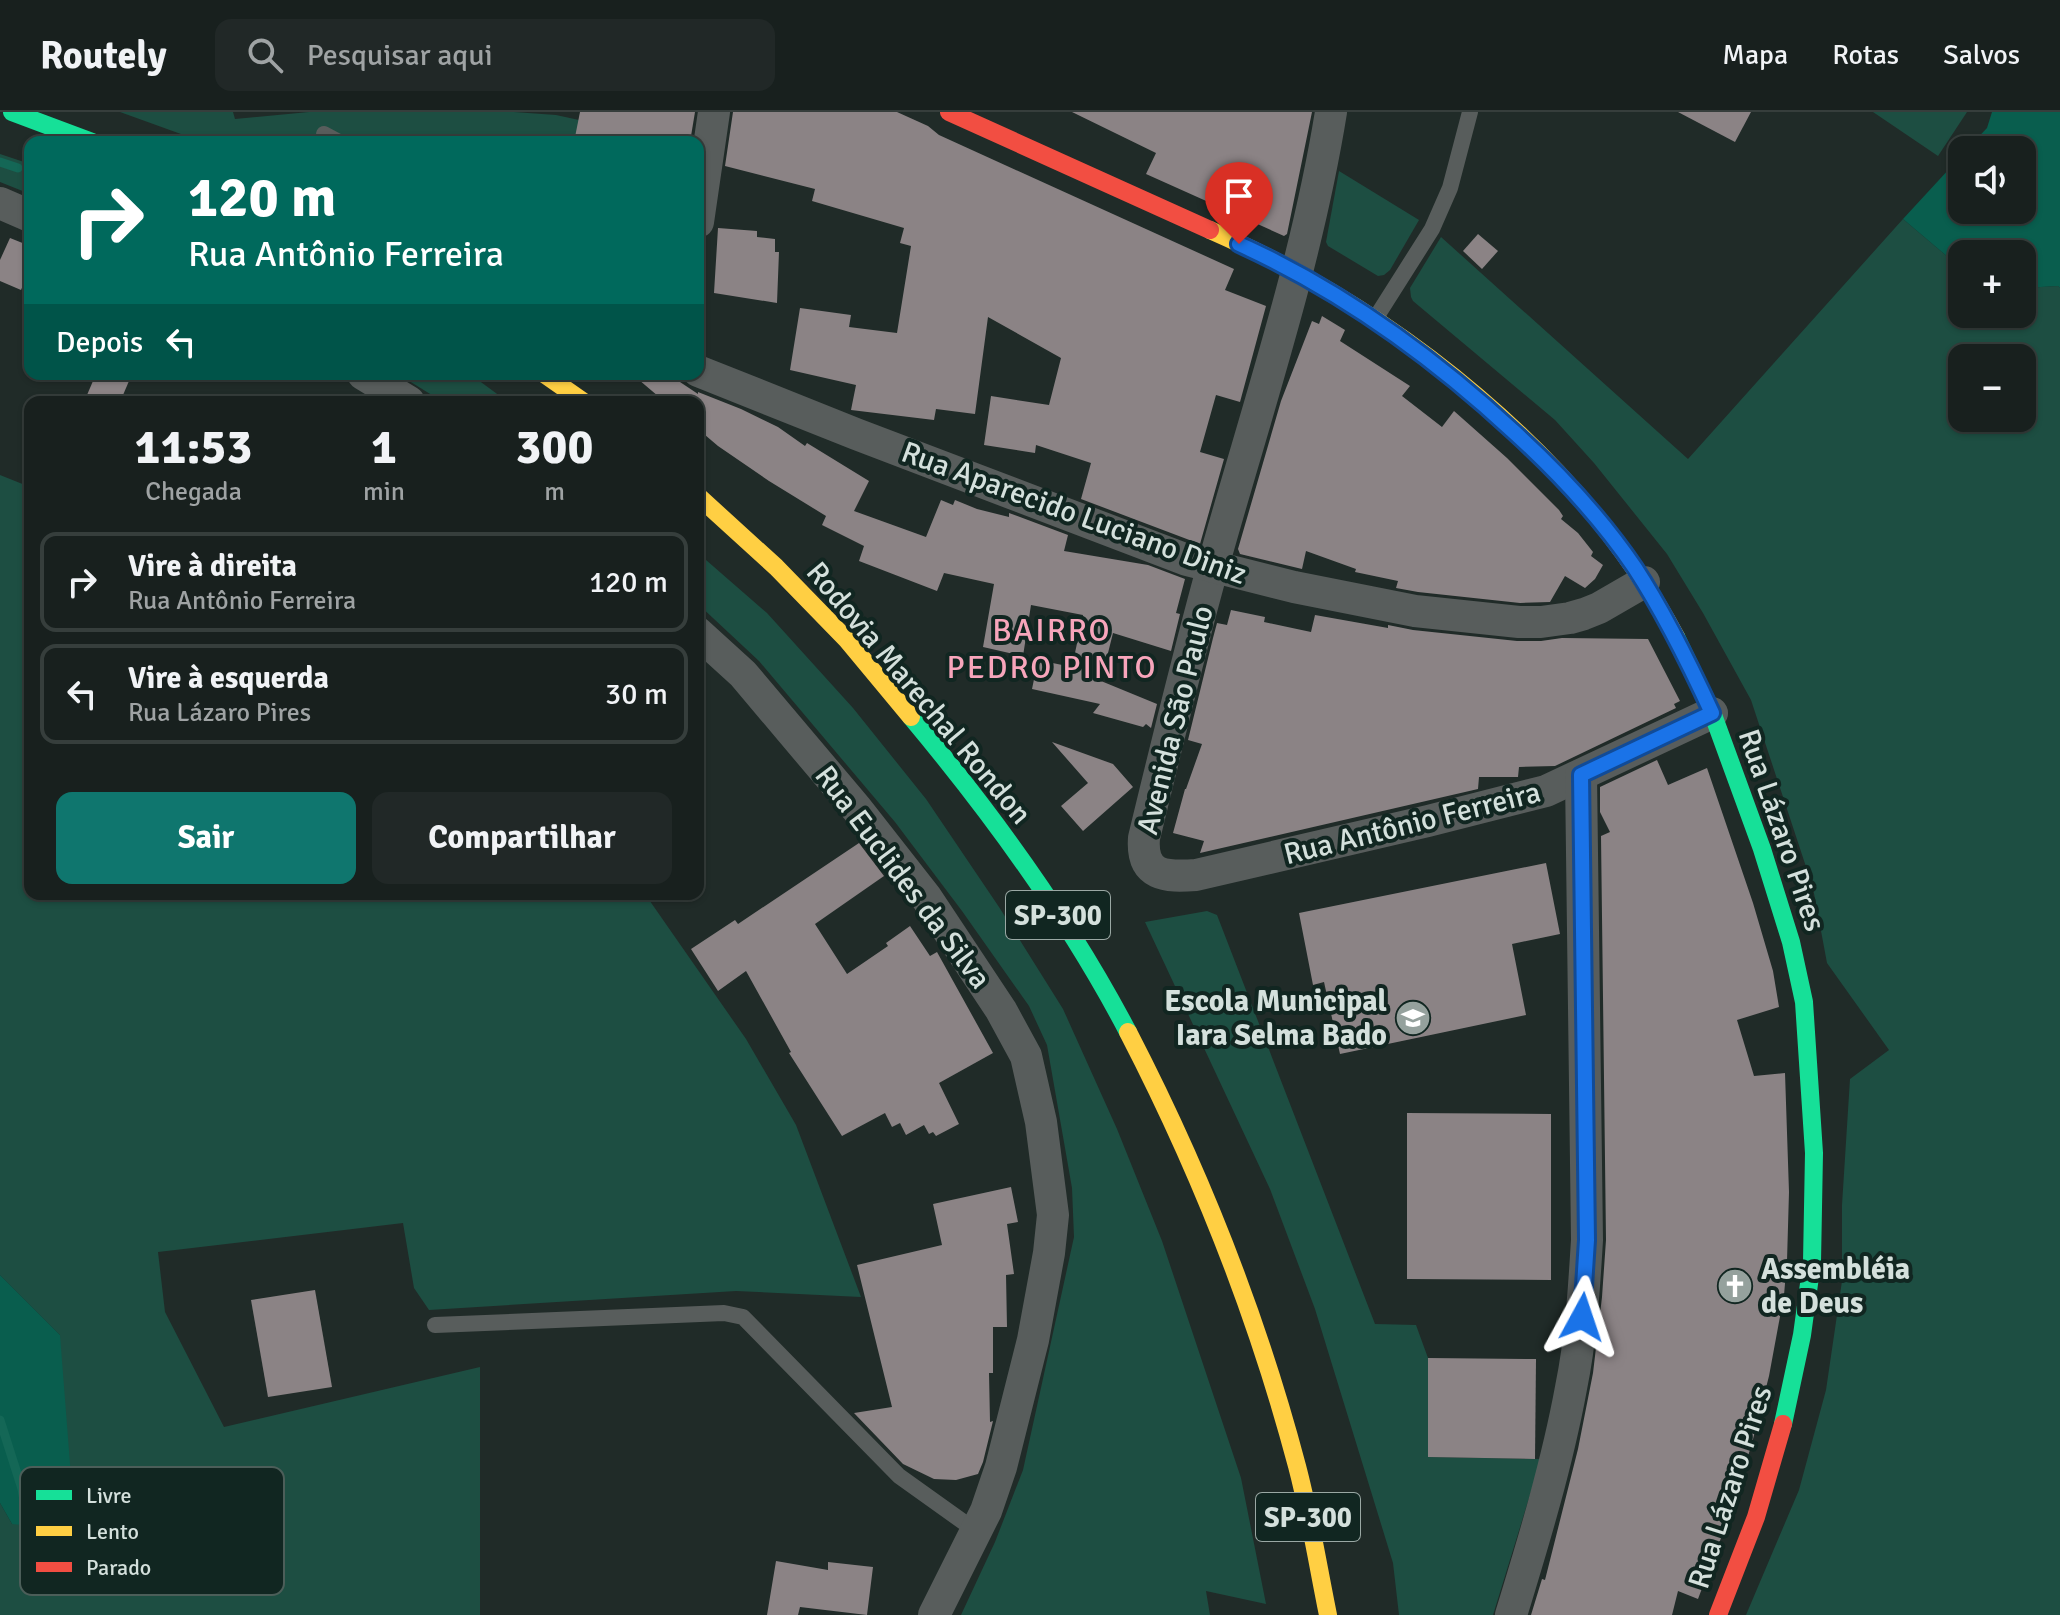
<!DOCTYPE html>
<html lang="pt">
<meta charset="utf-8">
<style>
:root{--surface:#18201e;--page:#212827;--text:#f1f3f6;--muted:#9fa3a4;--line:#363e3c;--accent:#0f766e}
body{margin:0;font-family:Signika,sans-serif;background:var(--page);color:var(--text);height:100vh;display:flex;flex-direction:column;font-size:30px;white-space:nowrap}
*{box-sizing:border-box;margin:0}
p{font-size:26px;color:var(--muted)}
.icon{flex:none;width:44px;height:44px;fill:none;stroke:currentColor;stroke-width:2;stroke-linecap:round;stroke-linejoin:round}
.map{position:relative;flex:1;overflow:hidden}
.side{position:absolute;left:24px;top:284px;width:680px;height:504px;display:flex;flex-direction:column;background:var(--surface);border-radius:16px;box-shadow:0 2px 6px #0004,0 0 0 2px var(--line)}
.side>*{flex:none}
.guide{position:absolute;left:24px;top:24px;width:680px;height:244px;border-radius:16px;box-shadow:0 2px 6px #0004,0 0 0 2px var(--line);background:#00695c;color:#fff;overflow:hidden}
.buttons{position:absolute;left:1948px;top:24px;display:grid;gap:16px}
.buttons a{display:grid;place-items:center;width:88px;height:88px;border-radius:16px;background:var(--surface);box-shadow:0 2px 6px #0004,0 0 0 2px var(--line);font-size:40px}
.pin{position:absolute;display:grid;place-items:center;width:68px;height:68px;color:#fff;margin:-82px -34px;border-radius:50% 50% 50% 0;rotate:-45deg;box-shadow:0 0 8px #0007}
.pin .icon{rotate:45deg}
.me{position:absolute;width:88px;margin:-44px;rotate:5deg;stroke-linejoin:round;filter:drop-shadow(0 0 6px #0008)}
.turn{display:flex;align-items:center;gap:28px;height:168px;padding:0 32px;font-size:36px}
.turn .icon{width:104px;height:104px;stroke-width:2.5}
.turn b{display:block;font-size:56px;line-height:68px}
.then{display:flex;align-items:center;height:76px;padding:0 32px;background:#0003;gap:16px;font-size:30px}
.eta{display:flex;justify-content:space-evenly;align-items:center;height:136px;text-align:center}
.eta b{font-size:48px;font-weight:800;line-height:56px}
.primary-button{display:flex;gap:16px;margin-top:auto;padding:16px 32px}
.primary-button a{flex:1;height:92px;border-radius:16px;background:var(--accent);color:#fff;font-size:32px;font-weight:800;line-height:92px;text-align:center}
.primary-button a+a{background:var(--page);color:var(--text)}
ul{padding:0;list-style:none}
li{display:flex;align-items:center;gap:24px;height:100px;margin:0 16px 12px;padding:0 16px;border:4px solid var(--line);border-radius:16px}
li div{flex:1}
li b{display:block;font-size:30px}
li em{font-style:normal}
header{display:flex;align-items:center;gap:48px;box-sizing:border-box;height:112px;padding:0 40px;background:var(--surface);border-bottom:2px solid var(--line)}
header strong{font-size:38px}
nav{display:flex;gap:44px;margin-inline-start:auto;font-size:28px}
.search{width:560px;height:72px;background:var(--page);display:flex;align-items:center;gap:20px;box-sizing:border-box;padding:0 28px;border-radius:16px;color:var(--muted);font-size:30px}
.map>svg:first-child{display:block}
.green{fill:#1d4e42;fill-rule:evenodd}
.forest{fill:#095e4e}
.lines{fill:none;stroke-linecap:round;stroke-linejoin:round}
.stream{stroke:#146756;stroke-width:9}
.building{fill:#8b8385}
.lane{stroke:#585d5c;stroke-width:16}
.street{stroke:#585d5c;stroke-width:32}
.fast{stroke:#16e098;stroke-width:18}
.slow{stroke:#ffcf43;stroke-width:18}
.jam{stroke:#f24e42;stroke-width:18}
.route-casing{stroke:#114b97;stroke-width:20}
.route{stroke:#1a73e8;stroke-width:14}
.labels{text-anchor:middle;stroke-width:8;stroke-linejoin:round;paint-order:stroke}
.shield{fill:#112621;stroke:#9aa8a4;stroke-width:2}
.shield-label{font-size:28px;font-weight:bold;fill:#d4e0dc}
.street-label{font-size:30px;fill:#d4e0dc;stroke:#112621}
.poi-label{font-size:30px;font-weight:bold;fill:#d4e0dc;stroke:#112621;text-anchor:end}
.neighbourhood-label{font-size:32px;letter-spacing:2px;fill:#f7a5bb;stroke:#112621}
.key{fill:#112621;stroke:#4c5e59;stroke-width:2}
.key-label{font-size:22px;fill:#d4e0dc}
</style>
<header>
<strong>Routely</strong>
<div class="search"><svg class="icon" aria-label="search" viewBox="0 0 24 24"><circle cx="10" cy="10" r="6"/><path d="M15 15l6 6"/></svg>Pesquisar aqui</div>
<nav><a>Mapa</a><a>Rotas</a><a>Salvos</a></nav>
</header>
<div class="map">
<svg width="2060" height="1503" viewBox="0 0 2060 1503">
<rect width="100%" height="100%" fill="#202b28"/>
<g class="green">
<path d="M 120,0 L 233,0 L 235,7 L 309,0 L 514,0 L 556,3 L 579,8 L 574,30 L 203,30 Z"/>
<path d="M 1873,0 L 1967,0 L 1938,44 Z"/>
<path d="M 0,42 L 30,52 L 30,82 L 0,70 Z"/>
<path d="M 1339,59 L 1419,108 L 1390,158 L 1384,163 L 1378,164 L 1328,134 L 1326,130 Z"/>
<path d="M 1903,107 L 1962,157 L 1962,202 L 2022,202 L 2022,176 L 2058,174 L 2060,176 L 2060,1503 L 1746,1503 L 1799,1378 L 1826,1278 L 1842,1169 L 1842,1093 L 1850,967 L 1889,938 L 1827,851 L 1813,776 L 1751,588 L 1703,501 L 1667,442 L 1594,351 L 1555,308 L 1413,189 L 1411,185 L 1410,176 L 1441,125 L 1688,347 ZM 1962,246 L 2022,246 L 2022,306 L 1962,306 Z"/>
<path d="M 398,262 L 470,262 L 508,290 L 443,290 Z"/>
<path d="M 0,363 L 30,375 L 30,782 L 645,782 L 746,927 L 796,1013 L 861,1185 L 736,1179 L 429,1198 L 414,1176 L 403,1111 L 158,1140 L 165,1200 L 224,1315 L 480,1255 L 480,1503 L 0,1503 L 0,1391 L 12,1412 L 60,1223 L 0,1163 Z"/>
<path d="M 698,441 L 767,501 L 853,596 L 926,687 L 999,795 L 1063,897 L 1117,1017 L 1162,1129 L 1241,1366 L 1266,1492 L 1206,1479 L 1210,1503 L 961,1503 L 995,1430 L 1023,1358 L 1074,1125 L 1072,1076 L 1047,933 L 1029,894 L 962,799 L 895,710 L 759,549 L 698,492 Z"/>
<path d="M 1207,799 L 1217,803 L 1375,1212 L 1416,1213 L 1428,1246 L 1428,1345 L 1541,1347 L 1493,1503 L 1399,1503 L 1393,1451 L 1315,1197 L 1270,1077 L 1145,810 Z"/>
</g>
<g class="forest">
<path d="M 1992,0 L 2060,0 L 2060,176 L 2058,174 L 2022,176 L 2022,142 L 1962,142 L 1962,157 L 1903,107 L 1962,43 L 1962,98 L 2022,98 L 2022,38 L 1966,38 L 1987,16 Z"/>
<path d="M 0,1163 L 60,1223 L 73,1390 L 41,1415 L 12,1412 L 0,1391 Z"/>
</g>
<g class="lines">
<g class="stream">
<path d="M 0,50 L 18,56"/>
<path d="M 0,1308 L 22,1377 L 35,1454"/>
</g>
</g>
<g class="building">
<path d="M 580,0 L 695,0 L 690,30 L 574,30 Z"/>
<path d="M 733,0 L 897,0 L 928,14 L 939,23 L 1234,157 L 1225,178 L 1266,194 L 1240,290 L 1216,283 L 1200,340 L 1224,347 L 1200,432 L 1081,387 L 1091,351 L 1036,333 L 1035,341 L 984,333 L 991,284 L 1049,293 L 1061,246 L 988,205 L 975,302 L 936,297 L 934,308 L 851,298 L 856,273 L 790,258 L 800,196 L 851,203 L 849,215 L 897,221 L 911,134 L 900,131 L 904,116 L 812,89 L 815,77 L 725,54 Z"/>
<path d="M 1072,0 L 1312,0 L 1287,122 L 1284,124 L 1146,62 L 1156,41 Z"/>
<path d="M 1678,0 L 1751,0 L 1735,30 Z"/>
<path d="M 718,116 L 757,119 L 757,125 L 775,127 L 775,140 L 779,140 L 777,191 L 714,181 Z"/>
<path d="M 1478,122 L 1498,139 L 1482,157 L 1463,139 Z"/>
<path d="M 10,126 L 30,134 L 30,157 L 21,178 L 0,169 L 0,148 Z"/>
<path d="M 1322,204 L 1345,218 L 1340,229 L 1410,274 L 1402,284 L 1442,315 L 1454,299 L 1507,346 L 1559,398 L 1563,404 L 1561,407 L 1578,421 L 1593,440 L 1591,444 L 1603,453 L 1595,467 L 1585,476 L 1565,464 L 1550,490 L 1520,491 L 1418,480 L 1396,476 L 1398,469 L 1355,460 L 1356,457 L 1306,439 L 1302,457 L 1240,442 L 1238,437 L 1281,289 L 1312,209 L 1319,212 Z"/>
<path d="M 96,262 L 132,262 L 120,290 L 84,290 Z"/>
<path d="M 632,262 L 668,262 L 698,282 L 698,280 L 741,297 L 778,315 L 805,334 L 807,331 L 869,369 L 854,399 L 926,425 L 941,388 L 953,393 L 955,388 L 977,397 L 1009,405 L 1009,401 L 1068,423 L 1064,439 L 1148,453 L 1185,467 L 1176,501 L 1180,502 L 1171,539 L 1113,521 L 1101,569 L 1157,592 L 1151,616 L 1146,612 L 1143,615 L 1093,601 L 1100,592 L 1032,577 L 1038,548 L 1072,555 L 1083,503 L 1031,493 L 1023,544 L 983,535 L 994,472 L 944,461 L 937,479 L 859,449 L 864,434 L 822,413 L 826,404 L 769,369 L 718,334 L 698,317 L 698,290 L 665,290 Z"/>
<path d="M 1231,498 L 1265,505 L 1264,510 L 1311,520 L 1315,503 L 1388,516 L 1388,513 L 1413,518 L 1517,529 L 1541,529 L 1562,526 L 1648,527 L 1680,589 L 1674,592 L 1676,596 L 1555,654 L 1519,655 L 1518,665 L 1479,665 L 1478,677 L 1200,741 L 1204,729 L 1173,721 L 1185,677 L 1186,677 L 1202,632 L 1188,628 L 1213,526 L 1217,511 L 1227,513 Z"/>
<path d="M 1052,630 L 1113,652 L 1133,675 L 1083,719 L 1061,694 L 1088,671 Z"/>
<path d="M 1657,648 L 1668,673 L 1707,656 L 1753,791 L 1773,859 L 1779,895 L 1737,908 L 1754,964 L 1785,961 L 1789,1080 L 1787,1149 L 1784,1183 L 1769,1264 L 1752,1331 L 1732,1397 L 1698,1487 L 1678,1479 L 1672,1503 L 1531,1503 L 1542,1467 L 1545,1468 L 1578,1337 L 1593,1261 L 1602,1185 L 1606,1128 L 1601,724 L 1610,720 L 1600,700 L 1600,675 Z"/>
<path d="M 859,731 L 884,764 L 815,812 L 847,862 L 888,834 L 886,831 L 910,814 L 930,844 L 937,840 L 993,941 L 939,971 L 959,1012 L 936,1024 L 933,1020 L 929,1022 L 924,1013 L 906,1023 L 900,1011 L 892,1015 L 885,1001 L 842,1024 L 789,941 L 791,940 L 746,859 L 718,879 L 691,837 L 735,808 L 738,812 Z"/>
<path d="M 1546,751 L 1560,822 L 1512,832 L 1526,903 L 1340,942 L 1324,870 L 1313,873 L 1299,801 Z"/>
<path d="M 1407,1001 L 1551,1002 L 1551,1168 L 1407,1167 Z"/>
<path d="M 1011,1075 L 1018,1110 L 1007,1112 L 1014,1162 L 1006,1163 L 1007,1215 L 993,1215 L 993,1261 L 989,1261 L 990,1310 L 993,1309 L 983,1350 L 978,1362 L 956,1368 L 934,1367 L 903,1352 L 854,1301 L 892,1295 L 857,1153 L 942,1133 L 933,1092 Z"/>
<path d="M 315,1178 L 332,1275 L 268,1285 L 251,1188 Z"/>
<path d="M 1428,1246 L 1536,1247 L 1535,1347 L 1428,1345 Z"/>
<path d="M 776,1449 L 828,1458 L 828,1450 L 873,1455 L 867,1503 L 800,1495 L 798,1503 L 767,1503 Z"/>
</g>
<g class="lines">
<g class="lane">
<path d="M 324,22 L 339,30"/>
<path d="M 1375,207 L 1432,117 L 1450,76 L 1470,0"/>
<path d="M 435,1213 L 724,1201 L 743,1205 L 899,1364 L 976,1419"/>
</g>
<g class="street">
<path d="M 1331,0 C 1306,155 1255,303 1213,454 C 1188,544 1166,635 1144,726 C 1141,765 1166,765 1196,763 L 1428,709 L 1546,679 L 1712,601"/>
<path d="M 0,91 L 30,104"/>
<path d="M 698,110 L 714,0"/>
<path d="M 698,259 L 856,322 L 1187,448 L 1294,475 L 1415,499 L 1519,510 L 1541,510 L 1570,506 L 1584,502 L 1599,496 L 1644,470"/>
<path d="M 363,262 L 409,290"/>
<path d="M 698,521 L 743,562 L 857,697 L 926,785 L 1001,898 L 1026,944 L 1041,1010 L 1053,1103 L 1049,1141 L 1033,1228 L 1001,1355 L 986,1399 L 934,1503"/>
<path d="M 1511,1503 C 1534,1428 1557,1352 1571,1276 C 1581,1227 1584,1178 1587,1128 L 1581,663"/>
</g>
<g class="fast">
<path d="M 12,0 L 92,30"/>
<path d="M 1676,525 L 1712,600 L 1762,737 L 1791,830 L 1804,890 L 1814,1041 L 1812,1150 L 1802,1223 L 1783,1312"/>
<path d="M 911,605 C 993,703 1069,807 1128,920"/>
</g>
<g class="slow">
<path d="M 1210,118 C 1397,200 1579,343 1676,525"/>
<path d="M 544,262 L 584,290"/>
<path d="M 698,384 L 776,455 L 847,528 L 911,605"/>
<path d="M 1128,920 C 1200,1059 1257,1203 1297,1354 C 1310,1403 1318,1454 1328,1503"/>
</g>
<g class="jam">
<path d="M 949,0 L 1210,118"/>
<path d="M 1718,1503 L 1756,1405 L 1783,1312"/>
</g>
</g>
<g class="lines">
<defs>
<path id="route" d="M 1239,132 C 1340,178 1432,244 1514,320 C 1559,361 1601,406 1635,456 C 1665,502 1689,551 1712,601 L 1581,663 L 1587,1128 L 1582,1205"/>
</defs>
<use href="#route" class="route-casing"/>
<use href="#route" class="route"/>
</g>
<defs>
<symbol id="school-disc" viewBox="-11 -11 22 22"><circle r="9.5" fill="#95a19d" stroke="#112621"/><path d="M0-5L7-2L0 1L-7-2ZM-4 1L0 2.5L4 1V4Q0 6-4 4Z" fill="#fff"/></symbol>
<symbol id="church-disc" viewBox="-11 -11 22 22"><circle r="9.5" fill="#95a19d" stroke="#112621"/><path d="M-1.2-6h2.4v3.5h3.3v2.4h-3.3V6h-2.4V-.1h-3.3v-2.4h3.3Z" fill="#fff"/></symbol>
</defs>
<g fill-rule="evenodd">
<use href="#school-disc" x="1393" y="886" width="40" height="40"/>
<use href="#church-disc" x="1715" y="1154" width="40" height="40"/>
</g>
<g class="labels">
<g class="shield">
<rect x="1006" y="779" width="104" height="48" rx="6"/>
<rect x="1256" y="1381" width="104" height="48" rx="6"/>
</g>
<g class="shield-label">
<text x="1058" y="813">SP-300</text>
<text x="1308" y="1415">SP-300</text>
</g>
<g class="street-label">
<text transform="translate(1074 401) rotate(20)" y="10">Rua Aparecido Luciano Diniz</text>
<text transform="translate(919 581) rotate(50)" y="10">Rodovia Marechal Rondon</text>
<text transform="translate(1175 608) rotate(-76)" y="10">Avenida São Paulo</text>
<text transform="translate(1412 711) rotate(-14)" y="10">Rua Antônio Ferreira</text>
<text transform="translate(1782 718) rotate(71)" y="10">Rua Lázaro Pires</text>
<text transform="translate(903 765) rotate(53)" y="10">Rua Euclides da Silva</text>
<text transform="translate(1730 1375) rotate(-72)" y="10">Rua Lázaro Pires</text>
</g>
<g class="poi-label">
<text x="1387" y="899">Escola Municipal<tspan x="1387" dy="34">Iara Selma Bado</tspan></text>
<text x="1761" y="1167" text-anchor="start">Assembléia<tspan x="1761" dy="34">de Deus</tspan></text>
</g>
<g class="neighbourhood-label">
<text x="1052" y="529">BAIRRO<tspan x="1052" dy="37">PEDRO PINTO</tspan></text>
</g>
</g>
<rect x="20" y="1355" width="264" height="128" rx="12" class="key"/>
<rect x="36" y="1378" width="36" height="10" fill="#16e098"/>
<rect x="36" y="1414" width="36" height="10" fill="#ffcf43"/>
<rect x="36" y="1450" width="36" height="10" fill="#f24e42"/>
<g class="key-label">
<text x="86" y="1391">Livre</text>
<text x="86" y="1427">Lento</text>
<text x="86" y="1463">Parado</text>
</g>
</svg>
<div class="buttons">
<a><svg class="icon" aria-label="sound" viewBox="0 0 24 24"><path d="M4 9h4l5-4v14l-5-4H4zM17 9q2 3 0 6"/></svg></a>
<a>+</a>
<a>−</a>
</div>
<div class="pin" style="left:1239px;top:132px;background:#d93025"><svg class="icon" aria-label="arrive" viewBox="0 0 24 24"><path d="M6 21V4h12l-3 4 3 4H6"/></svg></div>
<svg class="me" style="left:1582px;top:1205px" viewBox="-20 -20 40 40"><path d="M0-17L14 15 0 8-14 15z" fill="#1a73e8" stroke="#fff" stroke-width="4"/></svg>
<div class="guide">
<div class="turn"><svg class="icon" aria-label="right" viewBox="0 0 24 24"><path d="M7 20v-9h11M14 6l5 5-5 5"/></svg><div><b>120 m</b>Rua Antônio Ferreira</div></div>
<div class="then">Depois<svg class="icon" aria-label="left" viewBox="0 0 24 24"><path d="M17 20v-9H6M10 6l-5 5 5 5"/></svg></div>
</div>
<section class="side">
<div class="eta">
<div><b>11:53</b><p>Chegada</p></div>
<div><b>1</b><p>min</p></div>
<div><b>300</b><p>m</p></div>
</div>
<ul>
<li><svg class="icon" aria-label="right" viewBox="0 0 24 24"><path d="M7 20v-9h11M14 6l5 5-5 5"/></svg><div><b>Vire à direita</b><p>Rua Antônio Ferreira</p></div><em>120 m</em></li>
<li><svg class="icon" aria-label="left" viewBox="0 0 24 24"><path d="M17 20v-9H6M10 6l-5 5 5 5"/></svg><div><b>Vire à esquerda</b><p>Rua Lázaro Pires</p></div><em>30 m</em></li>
</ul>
<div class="primary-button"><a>Sair</a><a>Compartilhar</a></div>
</section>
</div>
